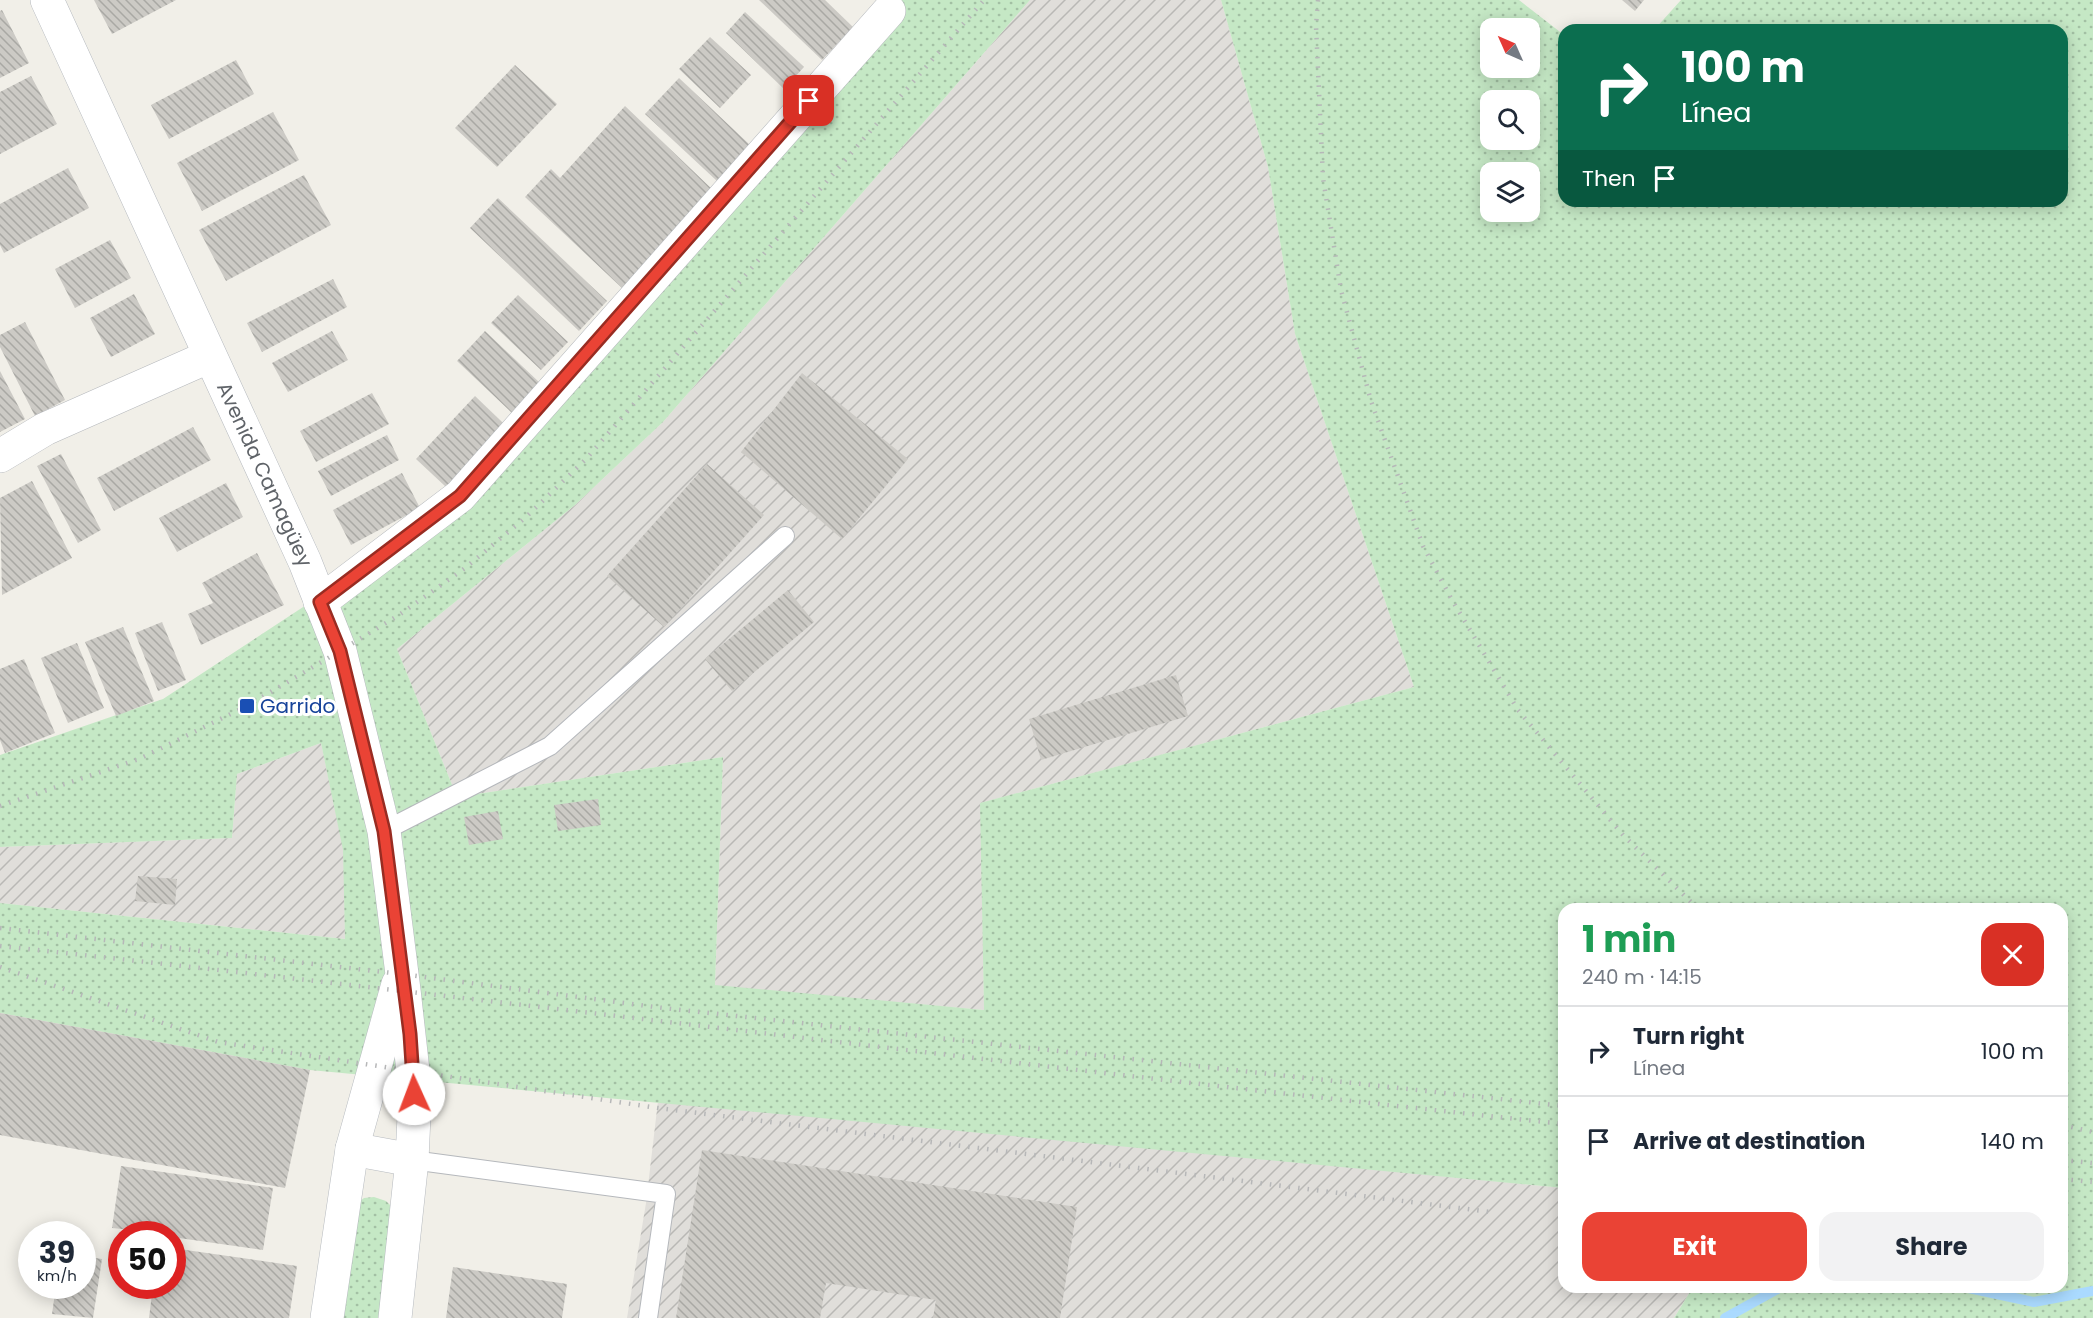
<!DOCTYPE html>
<meta charset="utf-8">
<style>
:root{--surface:#fff;--page:#f2f2f3;--text:#1f2937;--muted:#747a83;--line:#e0e1e3;--accent:#ea4335}
body{margin:0;font-family:Poppins,sans-serif;background:var(--page);color:var(--text);height:100vh;display:flex;flex-direction:column;font-size:22px;white-space:nowrap}
*{box-sizing:border-box;margin:0}
p{font-size:20px;color:var(--muted)}
.icon{flex:none;width:33px;height:33px;fill:none;stroke:currentColor;stroke-width:2;stroke-linecap:round;stroke-linejoin:round}
.map{position:relative;flex:1;overflow:hidden}
.sheet{position:absolute;left:1558px;top:903px;width:510px;height:390px;display:flex;flex-direction:column;background:var(--surface);border-radius:18px;box-shadow:0 3px 15px #0003}
.sheet>*{flex:none}
.hud{position:absolute;left:1558px;top:24px;width:510px;height:183px;border-radius:18px;box-shadow:0 3px 15px #0003;background:#0b6e4f;color:#fff;overflow:hidden}
.needle{width:39px;rotate:315deg}
.fabs{position:absolute;left:1480px;top:18px;display:grid;gap:12px}
.fabs a{display:grid;place-items:center;width:60px;height:60px;border-radius:12px;background:var(--surface);box-shadow:0 3px 15px #0003;font-size:30px}
.speed{position:absolute;left:18px;top:1221px;display:flex;gap:12px;font-size:30px;font-weight:700;text-align:center}
.speed>*{display:grid;place-content:center;width:78px;height:78px;border-radius:50%;background:var(--surface);box-shadow:0 3px 15px #0003;line-height:1}
.speed small{font-size:15px;font-weight:400}
.speed .limit{border:9px solid #d22;background:#fff;color:#111}
.pin{position:absolute;display:grid;place-items:center;width:51px;height:51px;color:#fff;margin:-26px;border-radius:12px;box-shadow:0 3px 9px #0006}
.me{position:absolute;width:66px;margin:-33px;rotate:358deg;stroke-linejoin:round;filter:drop-shadow(0 0 4px #0008)}
.turn{display:flex;align-items:center;gap:21px;height:126px;padding:0 24px;font-size:27px}
.turn .icon{width:78px;height:78px;stroke-width:2.5}
.turn b{display:block;font-size:42px;line-height:51px}
.then{display:flex;align-items:center;height:57px;padding:0 24px;background:#0003;gap:12px;font-size:22px}
.round{display:grid;place-items:center;flex:none;width:63px;height:63px;border-radius:18px;background:var(--page)}
.summary{display:flex;align-items:center;justify-content:space-between;height:102px;padding:0 24px}
h1{font-size:36px;font-weight:700;line-height:45px;color:#1e9e55}
.primary-button{display:flex;gap:12px;margin-top:auto;padding:12px 24px}
.primary-button a{flex:1;height:69px;border-radius:18px;background:var(--accent);color:#fff;font-size:24px;font-weight:700;line-height:69px;text-align:center}
.primary-button a+a{background:var(--page);color:var(--text)}
ul{padding:0;list-style:none}
li{display:flex;align-items:center;gap:18px;height:90px;padding:0 24px;border-top:2px solid var(--line)}
li div{flex:1}
li b{display:block;font-size:22px}
li em{font-style:normal}
.map>svg:first-child{display:block}
.industrial{fill:url(#industrial-furrows)}
.grass{fill:url(#grass-dots);fill-rule:evenodd}
.lines{fill:none;stroke-linecap:round;stroke-linejoin:round}
.stream{stroke:#aadaff;stroke-width:10}
.building{fill:url(#building-back-hatch)}
.service-casing{stroke:#b5b8bc;stroke-width:20}
.minor-casing{stroke:#b5b8bc;stroke-width:34}
.secondary-casing{stroke:#b6babf;stroke-width:34}
.service{stroke:#fff;stroke-width:18}
.minor{stroke:#fff;stroke-width:33}
.secondary{stroke:#fff;stroke-width:33}
.rail{stroke:#b6b7b8;stroke-width:4.5;stroke-dasharray:1.5 8;stroke-linecap:butt}
.route-casing{stroke:#982c22;stroke-width:15}
.route{stroke:#ea4335;stroke-width:10}
.transit-dot{fill:#1a4fb4;stroke:#fff;stroke-width:2}
.labels{text-anchor:middle;stroke-width:6;stroke-linejoin:round;paint-order:stroke}
.street-label{font-size:20px;fill:#5f6368;stroke:#fff}
.transit-label{font-size:20px;fill:#164399;stroke:#fff;text-anchor:start}
</style>
<div class="map">
<svg width="2093" height="1318" viewBox="0 0 2093 1318">
<defs>
<pattern id="industrial-furrows" width="10" height="10" patternUnits="userSpaceOnUse" patternTransform="scale(1.5)"><rect width="10" height="10" fill="#e0deda"/><path d="M-1 1l2-2M0 10L10 0M9 11l2-2" fill="none" stroke="#b9b8b5"/></pattern>
<pattern id="grass-dots" width="8" height="8" patternUnits="userSpaceOnUse" patternTransform="scale(1.5)"><rect width="8" height="8" fill="#c5e8c5"/><path d="M2 2h.1M6 6h.1" fill="none" stroke="#a3c0a4" stroke-width="1.8" stroke-linecap="round"/></pattern>
<pattern id="building-back-hatch" width="6" height="6" patternUnits="userSpaceOnUse" patternTransform="scale(1.5)"><rect width="6" height="6" fill="#cccac5"/><path d="M-1 5l2 2M0 0l6 6M5-1l2 2" fill="none" stroke="#a9a8a4"/></pattern>
</defs>
<rect width="100%" height="100%" fill="#f1efe8"/>
<g class="industrial">
<path d="M 1030,0 L 1221,0 L 1268,167 L 1295,334 L 1414,687 L 981,803 L 984,1010 L 715,986 L 723,757 L 457,797 L 397,649 L 575,505 L 663,422 Z"/>
<path d="M 321,743 L 344,850 L 345,939 L 0,903 L 0,847 L 232,838 L 237,774 Z"/>
<path d="M 658,1101 L 1564,1188 L 1564,1287 L 1693,1287 L 1674,1318 L 627,1318 L 646,1203 Z"/>
</g>
<g class="grass">
<path d="M 899,0 L 1030,0 L 663,422 L 575,505 L 397,649 L 457,797 L 723,757 L 715,985 L 984,1010 L 980,803 L 1414,687 L 1295,334 L 1268,167 L 1221,0 L 1519,0 L 1564,35 L 1564,201 L 2062,201 L 2062,30 L 1654,30 L 1681,0 L 2093,0 L 2093,1318 L 1674,1318 L 1693,1287 L 2062,1287 L 2062,909 L 1564,909 L 1564,1188 L 310,1070 L 0,1013 L 0,903 L 345,939 L 343,850 L 321,743 L 237,774 L 232,838 L 0,847 L 0,755 L 163,699 L 457,506 ZM 1491,28 L 1530,28 L 1530,68 L 1491,68 ZM 1491,100 L 1530,100 L 1530,140 L 1491,140 ZM 1491,172 L 1530,172 L 1530,212 L 1491,212 Z"/>
<path d="M 374,1197 L 386,1201 L 394,1209 L 380,1318 L 341,1318 L 355,1205 L 364,1198 Z"/>
</g>
<g class="lines">
<g class="stream">
<path d="M 1964,1287 L 2034,1302 L 2093,1291"/>
<path d="M 1725,1318 L 1781,1287"/>
</g>
</g>
<g class="building">
<path d="M 94,0 L 176,0 L 112,34 Z"/>
<path d="M 759,0 L 825,0 L 853,27 L 822,60 Z"/>
<path d="M 1622,0 L 1644,0 L 1635,11 Z"/>
<path d="M 2,10 L 29,63 L 0,78 L 0,11 Z"/>
<path d="M 745,12 L 804,67 L 784,89 L 726,33 Z"/>
<path d="M 710,37 L 751,75 L 720,108 L 679,69 Z"/>
<path d="M 236,60 L 254,94 L 169,139 L 151,105 Z"/>
<path d="M 515,65 L 557,104 L 497,167 L 455,128 Z"/>
<path d="M 31,76 L 57,124 L 0,154 L 0,92 Z"/>
<path d="M 679,78 L 750,145 L 717,181 L 645,114 Z"/>
<path d="M 625,106 L 714,191 L 622,288 L 525,197 L 551,169 L 560,178 Z"/>
<path d="M 273,112 L 299,160 L 202,211 L 177,163 Z"/>
<path d="M 68,168 L 89,208 L 4,253 L 0,245 L 0,204 Z"/>
<path d="M 304,175 L 331,225 L 226,281 L 199,230 Z"/>
<path d="M 498,198 L 607,301 L 579,331 L 470,228 Z"/>
<path d="M 110,240 L 131,278 L 75,308 L 55,269 Z"/>
<path d="M 333,279 L 347,307 L 262,352 L 247,323 Z"/>
<path d="M 134,294 L 155,334 L 111,357 L 90,318 Z"/>
<path d="M 518,295 L 568,342 L 541,370 L 491,323 Z"/>
<path d="M 25,322 L 65,400 L 35,416 L 0,347 L 0,335 Z"/>
<path d="M 332,331 L 348,360 L 288,392 L 272,363 Z"/>
<path d="M 485,331 L 540,383 L 512,413 L 457,361 Z"/>
<path d="M 0,371 L 25,419 L 0,432 Z"/>
<path d="M 802,373 L 908,459 L 842,539 L 741,452 Z"/>
<path d="M 372,393 L 389,424 L 316,462 L 300,431 Z"/>
<path d="M 475,396 L 505,425 L 446,487 L 416,459 Z"/>
<path d="M 193,427 L 211,460 L 114,511 L 97,478 Z"/>
<path d="M 387,435 L 399,460 L 331,496 L 318,471 Z"/>
<path d="M 61,454 L 101,530 L 78,543 L 37,466 Z"/>
<path d="M 707,464 L 764,515 L 664,627 L 607,576 Z"/>
<path d="M 402,473 L 420,508 L 351,545 L 333,510 Z"/>
<path d="M 32,481 L 72,558 L 2,595 L 0,498 Z"/>
<path d="M 226,483 L 243,517 L 177,552 L 159,518 Z"/>
<path d="M 257,553 L 284,605 L 201,645 L 188,614 L 213,603 L 202,583 Z"/>
<path d="M 788,590 L 814,622 L 732,691 L 705,659 Z"/>
<path d="M 162,622 L 186,680 L 158,691 L 135,633 Z"/>
<path d="M 123,627 L 154,701 L 116,716 L 85,642 Z"/>
<path d="M 77,643 L 104,708 L 68,723 L 41,658 Z"/>
<path d="M 24,659 L 55,733 L 5,753 L 0,740 L 0,669 Z"/>
<path d="M 1176,675 L 1188,716 L 1041,760 L 1029,719 Z"/>
<path d="M 598,799 L 601,825 L 558,831 L 554,805 Z"/>
<path d="M 498,811 L 503,839 L 469,845 L 464,817 Z"/>
<path d="M 138,876 L 177,879 L 175,905 L 135,901 Z"/>
<path d="M 0,1013 L 310,1070 L 285,1188 L 0,1135 Z"/>
<path d="M 702,1150 L 1077,1207 L 1060,1318 L 933,1318 L 936,1300 L 826,1283 L 820,1318 L 676,1318 Z"/>
<path d="M 121,1166 L 273,1188 L 263,1250 L 172,1237 L 172,1234 L 112,1228 Z"/>
<path d="M 172,1248 L 297,1266 L 289,1318 L 149,1318 L 153,1286 L 172,1286 Z"/>
<path d="M 82,1256 L 102,1259 L 93,1318 L 52,1314 L 56,1286 L 82,1286 Z"/>
<path d="M 453,1267 L 567,1284 L 562,1318 L 446,1318 Z"/>
</g>
<g class="lines">
<defs>
<g id="service">
<path d="M 384,831 L 550,746 L 785,536"/>
<path d="M 412,1160 L 666,1194 L 648,1318"/>
</g>
<g id="minor">
<path d="M 0,456 L 45,429 L 208,357"/>
<path d="M 320,602 L 460,496 L 889,11"/>
</g>
<g id="secondary">
<path id="s1" d="M 47,0 L 305,562 L 340,651 L 384,831 L 404,990 L 413,1071 L 414,1116 L 412,1160 L 395,1318"/>
<path d="M 352,1149 L 412,1160"/>
<path d="M 327,1318 L 352,1149 L 398,984"/>
</g>
</defs>
<use href="#service" class="service-casing"/>
<use href="#minor" class="minor-casing"/>
<use href="#secondary" class="secondary-casing"/>
<use href="#service" class="service"/>
<use href="#minor" class="minor"/>
<use href="#secondary" class="secondary"/>
<g class="rail">
<path d="M 1318,0 L 1316,26 L 1323,178 L 1341,290 L 1371,401 L 1423,546 L 1452,600 L 1518,710 L 1623,835 L 1698,909"/>
<path d="M 0,806 L 139,759 L 247,706 L 340,651 L 399,615 L 465,568 L 525,518 L 586,459 L 984,0"/>
<path d="M 0,928 L 401,974 L 663,1008 L 1564,1106"/>
<path d="M 0,946 C 522,1002 1042,1069 1564,1124"/>
<path d="M 0,967 L 218,1042 L 658,1108 L 1491,1212"/>
<path d="M 2062,1125 L 2093,1132"/>
<path d="M 2062,1160 L 2093,1163"/>
<path d="M 2062,1179 L 2093,1182"/>
</g>
</g>
<g class="lines">
<defs>
<path id="route" d="M 414,1094 L 410,1034 L 384,831 L 340,651 L 320,602 L 460,496 L 809,101"/>
</defs>
<use href="#route" class="route-casing"/>
<use href="#route" class="route"/>
</g>
<rect class="transit-dot" x="239" y="698" width="16" height="16" rx="3"/>
<g class="labels">
<g class="street-label">
<text dy="7" stroke="none"><textPath href="#s1" startOffset="522">Avenida Camagüey</textPath></text>
</g>
<g class="transit-label">
<text x="260" y="713">Garrido</text>
</g>
</g>
</svg>
<div class="fabs">
<a><svg class="needle" viewBox="-14 -14 28 28"><path d="M0-13l5 13h-10z" fill="#e53935"/><path d="M0 13l5-13h-10z" fill="#747a83"/></svg></a>
<a><svg class="icon" aria-label="search" viewBox="0 0 24 24"><circle cx="10" cy="10" r="6"/><path d="M15 15l6 6"/></svg></a>
<a><svg class="icon" aria-label="layers" viewBox="0 0 24 24"><path d="M12 4l9 5-9 5-9-5zM3 14l9 5 9-5"/></svg></a>
</div>
<div class="speed"><div>39<small>km/h</small></div><div class="limit">50</div></div>
<div class="pin" style="left:809px;top:101px;background:#d93025"><svg class="icon" aria-label="arrive" viewBox="0 0 24 24"><path d="M6 21V4h12l-3 4 3 4H6"/></svg></div>
<svg class="me" style="left:414px;top:1094px" viewBox="-20 -20 40 40"><circle r="19" fill="#fff"/><path d="M0-13L10 11 0 6-10 11z" fill="#ea4335"/></svg>
<div class="hud">
<div class="turn"><svg class="icon" aria-label="right" viewBox="0 0 24 24"><path d="M7 20v-9h11M14 6l5 5-5 5"/></svg><div><b>100 m</b>Línea</div></div>
<div class="then">Then<svg class="icon" aria-label="arrive" viewBox="0 0 24 24"><path d="M6 21V4h12l-3 4 3 4H6"/></svg></div>
</div>
<section class="sheet">
<div class="summary"><div><h1>1 min</h1><p>240 m · 14:15</p></div><a class="round" style="background:#d93025;color:#fff"><svg class="icon" aria-label="close" viewBox="0 0 24 24"><path d="M6 6l12 12M18 6L6 18"/></svg></a></div>
<ul>
<li><svg class="icon" aria-label="right" viewBox="0 0 24 24"><path d="M7 20v-9h11M14 6l5 5-5 5"/></svg><div><b>Turn right</b><p>Línea</p></div><em>100 m</em></li>
<li><svg class="icon" aria-label="arrive" viewBox="0 0 24 24"><path d="M6 21V4h12l-3 4 3 4H6"/></svg><div><b>Arrive at destination</b></div><em>140 m</em></li>
</ul>
<div class="primary-button"><a>Exit</a><a>Share</a></div>
</section>
</div>
